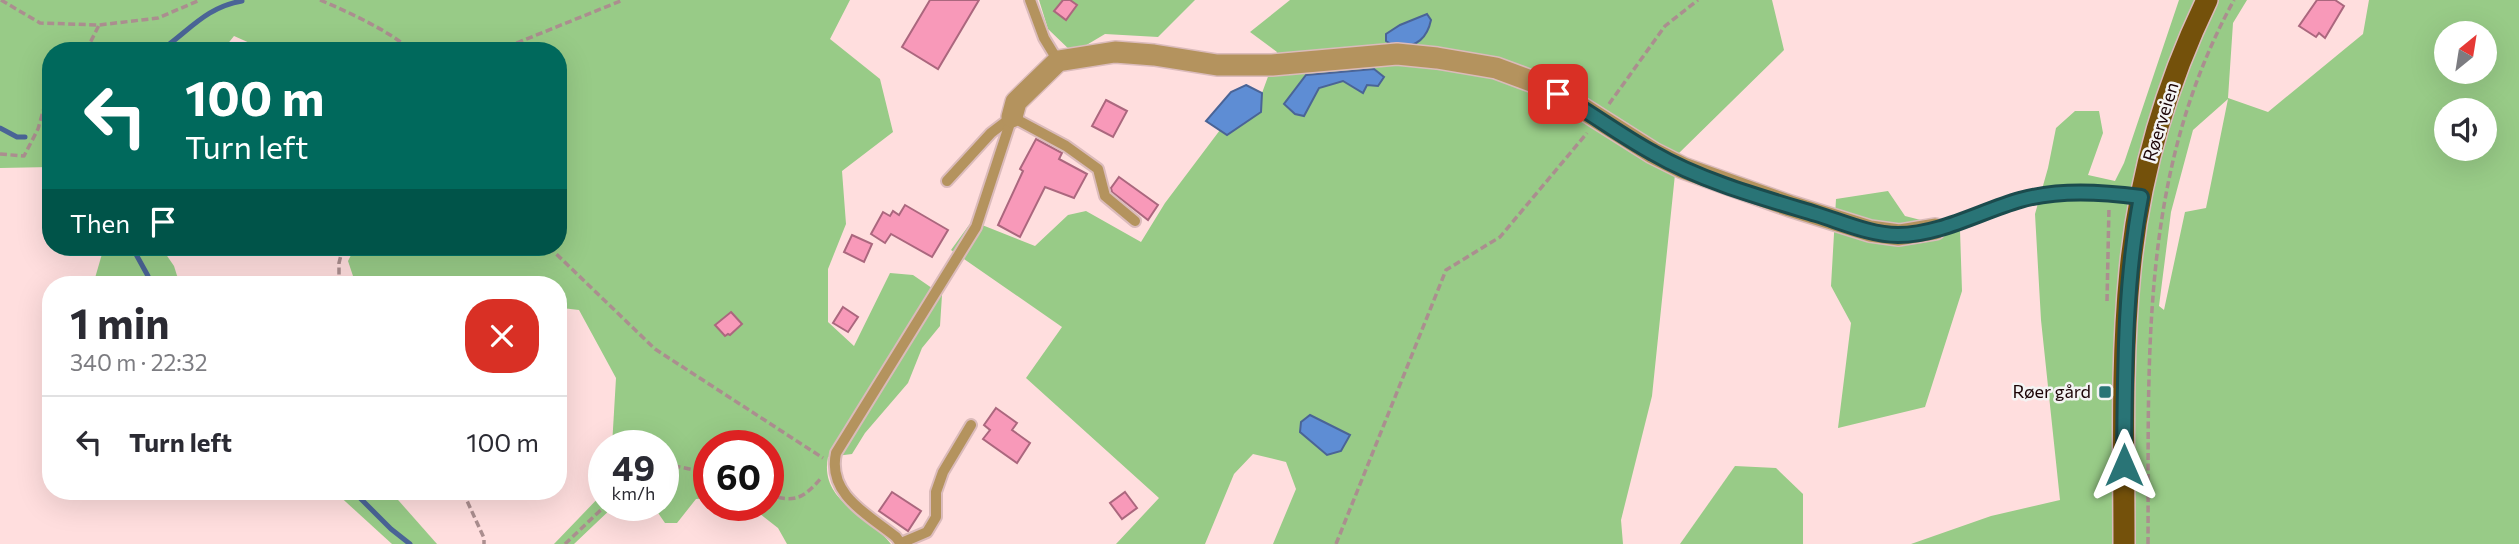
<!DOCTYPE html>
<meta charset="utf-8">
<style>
:root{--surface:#fff;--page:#f2f2f3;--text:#2b2b33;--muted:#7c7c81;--line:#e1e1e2}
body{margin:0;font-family:Commissioner,sans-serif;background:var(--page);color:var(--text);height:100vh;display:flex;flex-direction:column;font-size:26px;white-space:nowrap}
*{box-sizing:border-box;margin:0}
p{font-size:23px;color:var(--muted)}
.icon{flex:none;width:38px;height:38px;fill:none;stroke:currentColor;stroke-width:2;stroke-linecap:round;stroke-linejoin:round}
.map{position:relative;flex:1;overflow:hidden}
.drawer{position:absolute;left:42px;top:276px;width:525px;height:224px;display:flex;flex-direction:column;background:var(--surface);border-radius:28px;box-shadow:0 7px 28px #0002}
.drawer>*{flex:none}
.top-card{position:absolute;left:42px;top:42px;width:525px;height:214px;border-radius:28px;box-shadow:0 7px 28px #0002;background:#00695c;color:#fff;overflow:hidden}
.needle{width:46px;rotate:30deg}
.tools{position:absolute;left:2434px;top:21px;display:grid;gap:14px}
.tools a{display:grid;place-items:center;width:63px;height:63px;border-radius:50%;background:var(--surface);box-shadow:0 7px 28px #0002;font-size:35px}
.speed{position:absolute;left:588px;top:430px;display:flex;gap:14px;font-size:35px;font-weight:700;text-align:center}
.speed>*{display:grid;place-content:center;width:91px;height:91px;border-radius:50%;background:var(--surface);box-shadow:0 7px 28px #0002;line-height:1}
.speed small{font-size:18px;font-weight:400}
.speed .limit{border:10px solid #d22;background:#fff;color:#111}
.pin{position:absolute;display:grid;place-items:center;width:60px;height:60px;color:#fff;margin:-30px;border-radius:14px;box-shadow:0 4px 10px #0006}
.me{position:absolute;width:77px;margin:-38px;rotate:0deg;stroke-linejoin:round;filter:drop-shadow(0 0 5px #0008)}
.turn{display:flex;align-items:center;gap:24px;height:147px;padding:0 28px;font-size:32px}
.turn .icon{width:91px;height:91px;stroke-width:2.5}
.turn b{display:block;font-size:49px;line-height:60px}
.then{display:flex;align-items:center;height:66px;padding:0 28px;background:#0003;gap:14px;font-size:26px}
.round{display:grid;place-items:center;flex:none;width:74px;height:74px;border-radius:28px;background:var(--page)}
.head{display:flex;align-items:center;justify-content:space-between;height:119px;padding:0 28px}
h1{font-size:42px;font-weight:700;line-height:52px}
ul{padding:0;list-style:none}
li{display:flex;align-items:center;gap:21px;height:91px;padding:0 28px;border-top:2px solid var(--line)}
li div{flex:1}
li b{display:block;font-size:26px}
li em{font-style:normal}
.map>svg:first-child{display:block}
.green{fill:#98cb87;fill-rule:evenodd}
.water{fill:#5e8dd4;stroke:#4a6496;stroke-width:2}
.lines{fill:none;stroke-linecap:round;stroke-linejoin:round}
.stream{stroke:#4a6496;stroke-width:5}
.building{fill:#f899b9;stroke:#ab677e;stroke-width:2}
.lane-casing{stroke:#dbbbbb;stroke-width:14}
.street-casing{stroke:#dbbbbb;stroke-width:24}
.primary-casing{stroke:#dbbbbb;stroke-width:24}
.path{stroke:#ab8e8f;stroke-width:3.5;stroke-dasharray:7 3.5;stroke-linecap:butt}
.lane{stroke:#b4935e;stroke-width:10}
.street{stroke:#b4935e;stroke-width:21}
.primary{stroke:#74510b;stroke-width:21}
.route-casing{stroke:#1b4b4d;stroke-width:18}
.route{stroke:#297476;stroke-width:12}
.poi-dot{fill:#297476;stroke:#f4f4f4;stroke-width:2.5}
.labels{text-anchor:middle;stroke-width:5;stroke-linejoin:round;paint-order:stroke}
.street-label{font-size:18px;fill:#1c0406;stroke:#f4f4f4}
.poi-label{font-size:18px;fill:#1c0406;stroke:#f4f4f4;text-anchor:end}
</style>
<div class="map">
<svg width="2519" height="544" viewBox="0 0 2519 544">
<rect width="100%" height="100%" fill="#ffdede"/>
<g class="green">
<path d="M 0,0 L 850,0 L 830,39 L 880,79 L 893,132 L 842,171 L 846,224 L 828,269 L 828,322 L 854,346 L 890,273 L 913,275 L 942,295 L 940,326 L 922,348 L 908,383 L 865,433 L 852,454 L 828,457 C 819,502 869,515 891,544 L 787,544 L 778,528 L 750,506 L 768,506 L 768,446 L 709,446 L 709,498 L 696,499 L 677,523 L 665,523 L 654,507 L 635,506 L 663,506 L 663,446 L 612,446 L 616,378 L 579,310 L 562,308 L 558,311 L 558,285 L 356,285 L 348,261 L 355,247 L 558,247 L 558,51 L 268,51 L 234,36 L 222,51 L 51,51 L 51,167 L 0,168 Z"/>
<path d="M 1039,0 L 1195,0 L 1158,37 L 1105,34 L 1073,53 L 1048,29 Z"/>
<path d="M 1290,0 L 1772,0 L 1784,50 L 1677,155 L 1652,396 L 1621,520 L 1623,544 L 1273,544 L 1296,489 L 1286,462 L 1253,454 L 1234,474 L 1205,544 L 1116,544 L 1159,498 L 1026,378 L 1062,327 L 951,250 L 972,221 L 1035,246 L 1068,215 L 1086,211 L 1141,242 L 1165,203 L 1220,130 L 1227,135 L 1261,112 L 1262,93 L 1277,52 L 1250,32 Z"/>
<path d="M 2179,0 L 2247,0 L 2233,23 L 2228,98 L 2268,112 L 2363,34 L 2369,0 L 2519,0 L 2519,544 L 1911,544 L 1991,516 L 2060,500 L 2041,320 L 2035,214 L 2048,168 L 2056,128 L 2075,111 L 2099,111 L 2103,133 L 2088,175 L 2115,181 L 2124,163 ZM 2446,33 L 2485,33 L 2485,72 L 2446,72 ZM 2228,99 L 2206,208 L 2185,212 L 2164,310 L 2159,306 L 2171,212 L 2193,130 ZM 2446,110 L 2485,110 L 2485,149 L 2446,149 Z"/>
<path d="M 1888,191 L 1905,216 L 1960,230 L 1962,291 L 1925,407 L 1838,428 L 1851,323 L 1831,286 L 1836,199 Z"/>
<path d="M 104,247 L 161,247 L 174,266 L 180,285 L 93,285 Z"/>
<path d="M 1735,466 L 1776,468 L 1803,494 L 1803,544 L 1680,544 Z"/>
<path d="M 335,492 L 391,492 L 437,544 L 392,544 Z"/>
<path d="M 604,492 L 604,506 L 614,506 L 574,544 L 554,544 Z"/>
</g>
<g class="water">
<path d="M 1427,14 L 1431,20 C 1427,39 1417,45 1399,49 L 1386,41 L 1386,34 L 1400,25 Z"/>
<path d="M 1374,69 L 1384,77 L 1378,86 L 1367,85 L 1363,93 L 1343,81 L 1319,88 L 1304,116 L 1295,114 L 1284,104 L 1306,75 Z"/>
<path d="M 1246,85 L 1262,93 L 1261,112 L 1227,135 L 1206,121 L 1231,92 Z"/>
<path d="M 1310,415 L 1350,435 L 1341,451 L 1327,455 L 1300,432 L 1301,422 Z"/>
</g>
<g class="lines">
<g class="stream">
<path d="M 160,51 C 189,31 206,7 242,1"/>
<path d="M 0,128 L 17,137 L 25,137"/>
<path d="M 45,134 L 51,134"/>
<path d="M 132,247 L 148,276 L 151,285"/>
<path d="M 354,492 L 391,529 L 410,544"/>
</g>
</g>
<g class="building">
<path d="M 930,0 L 979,0 L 938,69 L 902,47 Z"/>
<path d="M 1063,0 L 1070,0 L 1077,5 L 1066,20 L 1054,11 Z"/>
<path d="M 2317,0 L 2335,0 L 2344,6 L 2325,38 L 2319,33 L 2316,37 L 2299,26 Z"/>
<path d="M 1106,100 L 1127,111 L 1113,137 L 1092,126 Z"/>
<path d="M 1036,139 L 1062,153 L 1059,159 L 1087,174 L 1074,198 L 1045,187 L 1020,237 L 998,225 L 1023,171 L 1020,169 Z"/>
<path d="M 1119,177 L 1158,205 L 1148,220 L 1112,192 L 1111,188 Z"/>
<path d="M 905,205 L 948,230 L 932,257 L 891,234 L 885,243 L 871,234 L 883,212 L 890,216 L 893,211 L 899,215 Z"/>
<path d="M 852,235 L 872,244 L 864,262 L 844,252 Z"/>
<path d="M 843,307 L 858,317 L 848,332 L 833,323 Z"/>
<path d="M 731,312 L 742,324 L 730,335 L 728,334 L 725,336 L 715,325 Z"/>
<path d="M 996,408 L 1017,423 L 1012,430 L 1030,443 L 1017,463 L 983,439 L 990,430 L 984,425 Z"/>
<path d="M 892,492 L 921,511 L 908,531 L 879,511 Z"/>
<path d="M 1125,492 L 1137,508 L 1122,519 L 1110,503 Z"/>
</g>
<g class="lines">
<defs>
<g id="lane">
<path d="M 1030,0 L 1044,38 L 1058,61"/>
<path d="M 1012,117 L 1066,146 L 1098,169 L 1105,196 L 1135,221"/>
<path d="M 947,181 L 991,133 L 1012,117"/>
<path d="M 1935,229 C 1971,217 2007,201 2044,195 C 2075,189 2110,193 2141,197"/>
<path d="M 901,543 L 927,532 L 936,517 L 936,492 L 943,472 L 971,425"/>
<path d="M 901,544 L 896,537 C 869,515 827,495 836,453 L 976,227 L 1012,117"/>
</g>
<path id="street" d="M 1012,117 L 1016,102 L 1058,61 L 1115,52 L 1154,55 L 1217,65 L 1272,65 L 1397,54 L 1437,58 L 1496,68 L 1539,84 L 1577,105 L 1653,153 L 1683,168 L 1790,206 L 1870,231 L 1899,235 L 1935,229"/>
<path id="primary" d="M 2124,544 C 2124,453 2121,361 2130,271 C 2139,177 2166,85 2207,0"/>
</defs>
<use href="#lane" class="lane-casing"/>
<use href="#street" class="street-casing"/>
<use href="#primary" class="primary-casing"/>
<g class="path">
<path d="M 1,0 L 40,23 L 99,25 L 158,18 L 200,0"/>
<path d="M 320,0 C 353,14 385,29 413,51"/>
<path d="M 86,51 L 99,25"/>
<path d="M 497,51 L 623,0"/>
<path d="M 1609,104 L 1665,26 L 1698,0"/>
<path d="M 0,154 L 24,156 L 38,129 L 48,94 L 51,92"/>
<path d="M 549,247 L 655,349 L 823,458"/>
<path d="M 339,285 L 339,263 L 343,247"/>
<path d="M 2107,301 L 2109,207"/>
<path d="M 663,467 L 675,466 L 709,473"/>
<path d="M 463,492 L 484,538 L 484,544"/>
<path d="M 768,494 C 795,504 804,498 822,477"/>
<path d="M 565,544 L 605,506"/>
<path d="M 1336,544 L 1446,270 L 1500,237 L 1587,133"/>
<path d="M 2148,544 C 2149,354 2139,173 2234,0"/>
</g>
<use href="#lane" class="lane"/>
<use href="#street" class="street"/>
<use href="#primary" class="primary"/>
</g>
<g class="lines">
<defs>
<path id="route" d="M 1558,94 C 1590,112 1620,135 1653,153 C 1701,181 1763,198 1816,214 C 1842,222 1871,235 1898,235 C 1940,235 1981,211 2020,200 C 2059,189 2102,192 2141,197 C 2124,286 2125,375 2124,465"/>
</defs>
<use href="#route" class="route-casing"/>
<use href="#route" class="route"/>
</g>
<rect class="poi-dot" x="2098" y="385" width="14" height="14" rx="3.5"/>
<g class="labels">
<g class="street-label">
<text transform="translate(2161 122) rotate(-73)" y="6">Røerveien</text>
</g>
<g class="poi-label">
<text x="2091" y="398">Røer gård</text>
</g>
</g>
</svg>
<div class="tools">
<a><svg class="needle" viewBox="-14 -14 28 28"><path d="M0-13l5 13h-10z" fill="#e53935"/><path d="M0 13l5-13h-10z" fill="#7c7c81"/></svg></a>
<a><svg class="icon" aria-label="sound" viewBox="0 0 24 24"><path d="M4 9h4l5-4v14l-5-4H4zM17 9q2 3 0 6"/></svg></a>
</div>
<div class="speed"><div>49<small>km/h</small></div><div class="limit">60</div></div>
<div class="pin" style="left:1558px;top:94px;background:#d93025"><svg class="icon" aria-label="arrive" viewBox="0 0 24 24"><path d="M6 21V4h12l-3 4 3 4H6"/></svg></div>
<svg class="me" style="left:2124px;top:465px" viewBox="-20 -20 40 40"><path d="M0-17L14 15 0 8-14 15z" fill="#297476" stroke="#fff" stroke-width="4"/></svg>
<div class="top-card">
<div class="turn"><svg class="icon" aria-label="left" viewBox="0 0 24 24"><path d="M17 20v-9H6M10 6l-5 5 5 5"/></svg><div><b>100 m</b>Turn left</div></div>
<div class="then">Then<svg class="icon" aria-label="arrive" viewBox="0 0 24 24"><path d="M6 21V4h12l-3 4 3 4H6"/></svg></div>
</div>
<section class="drawer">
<div class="head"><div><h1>1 min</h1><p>340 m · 22:32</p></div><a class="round" style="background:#d93025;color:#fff"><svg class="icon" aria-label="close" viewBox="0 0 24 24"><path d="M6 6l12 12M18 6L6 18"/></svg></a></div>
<ul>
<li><svg class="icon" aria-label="left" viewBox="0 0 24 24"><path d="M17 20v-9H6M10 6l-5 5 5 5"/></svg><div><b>Turn left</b></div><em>100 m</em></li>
</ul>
</section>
</div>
